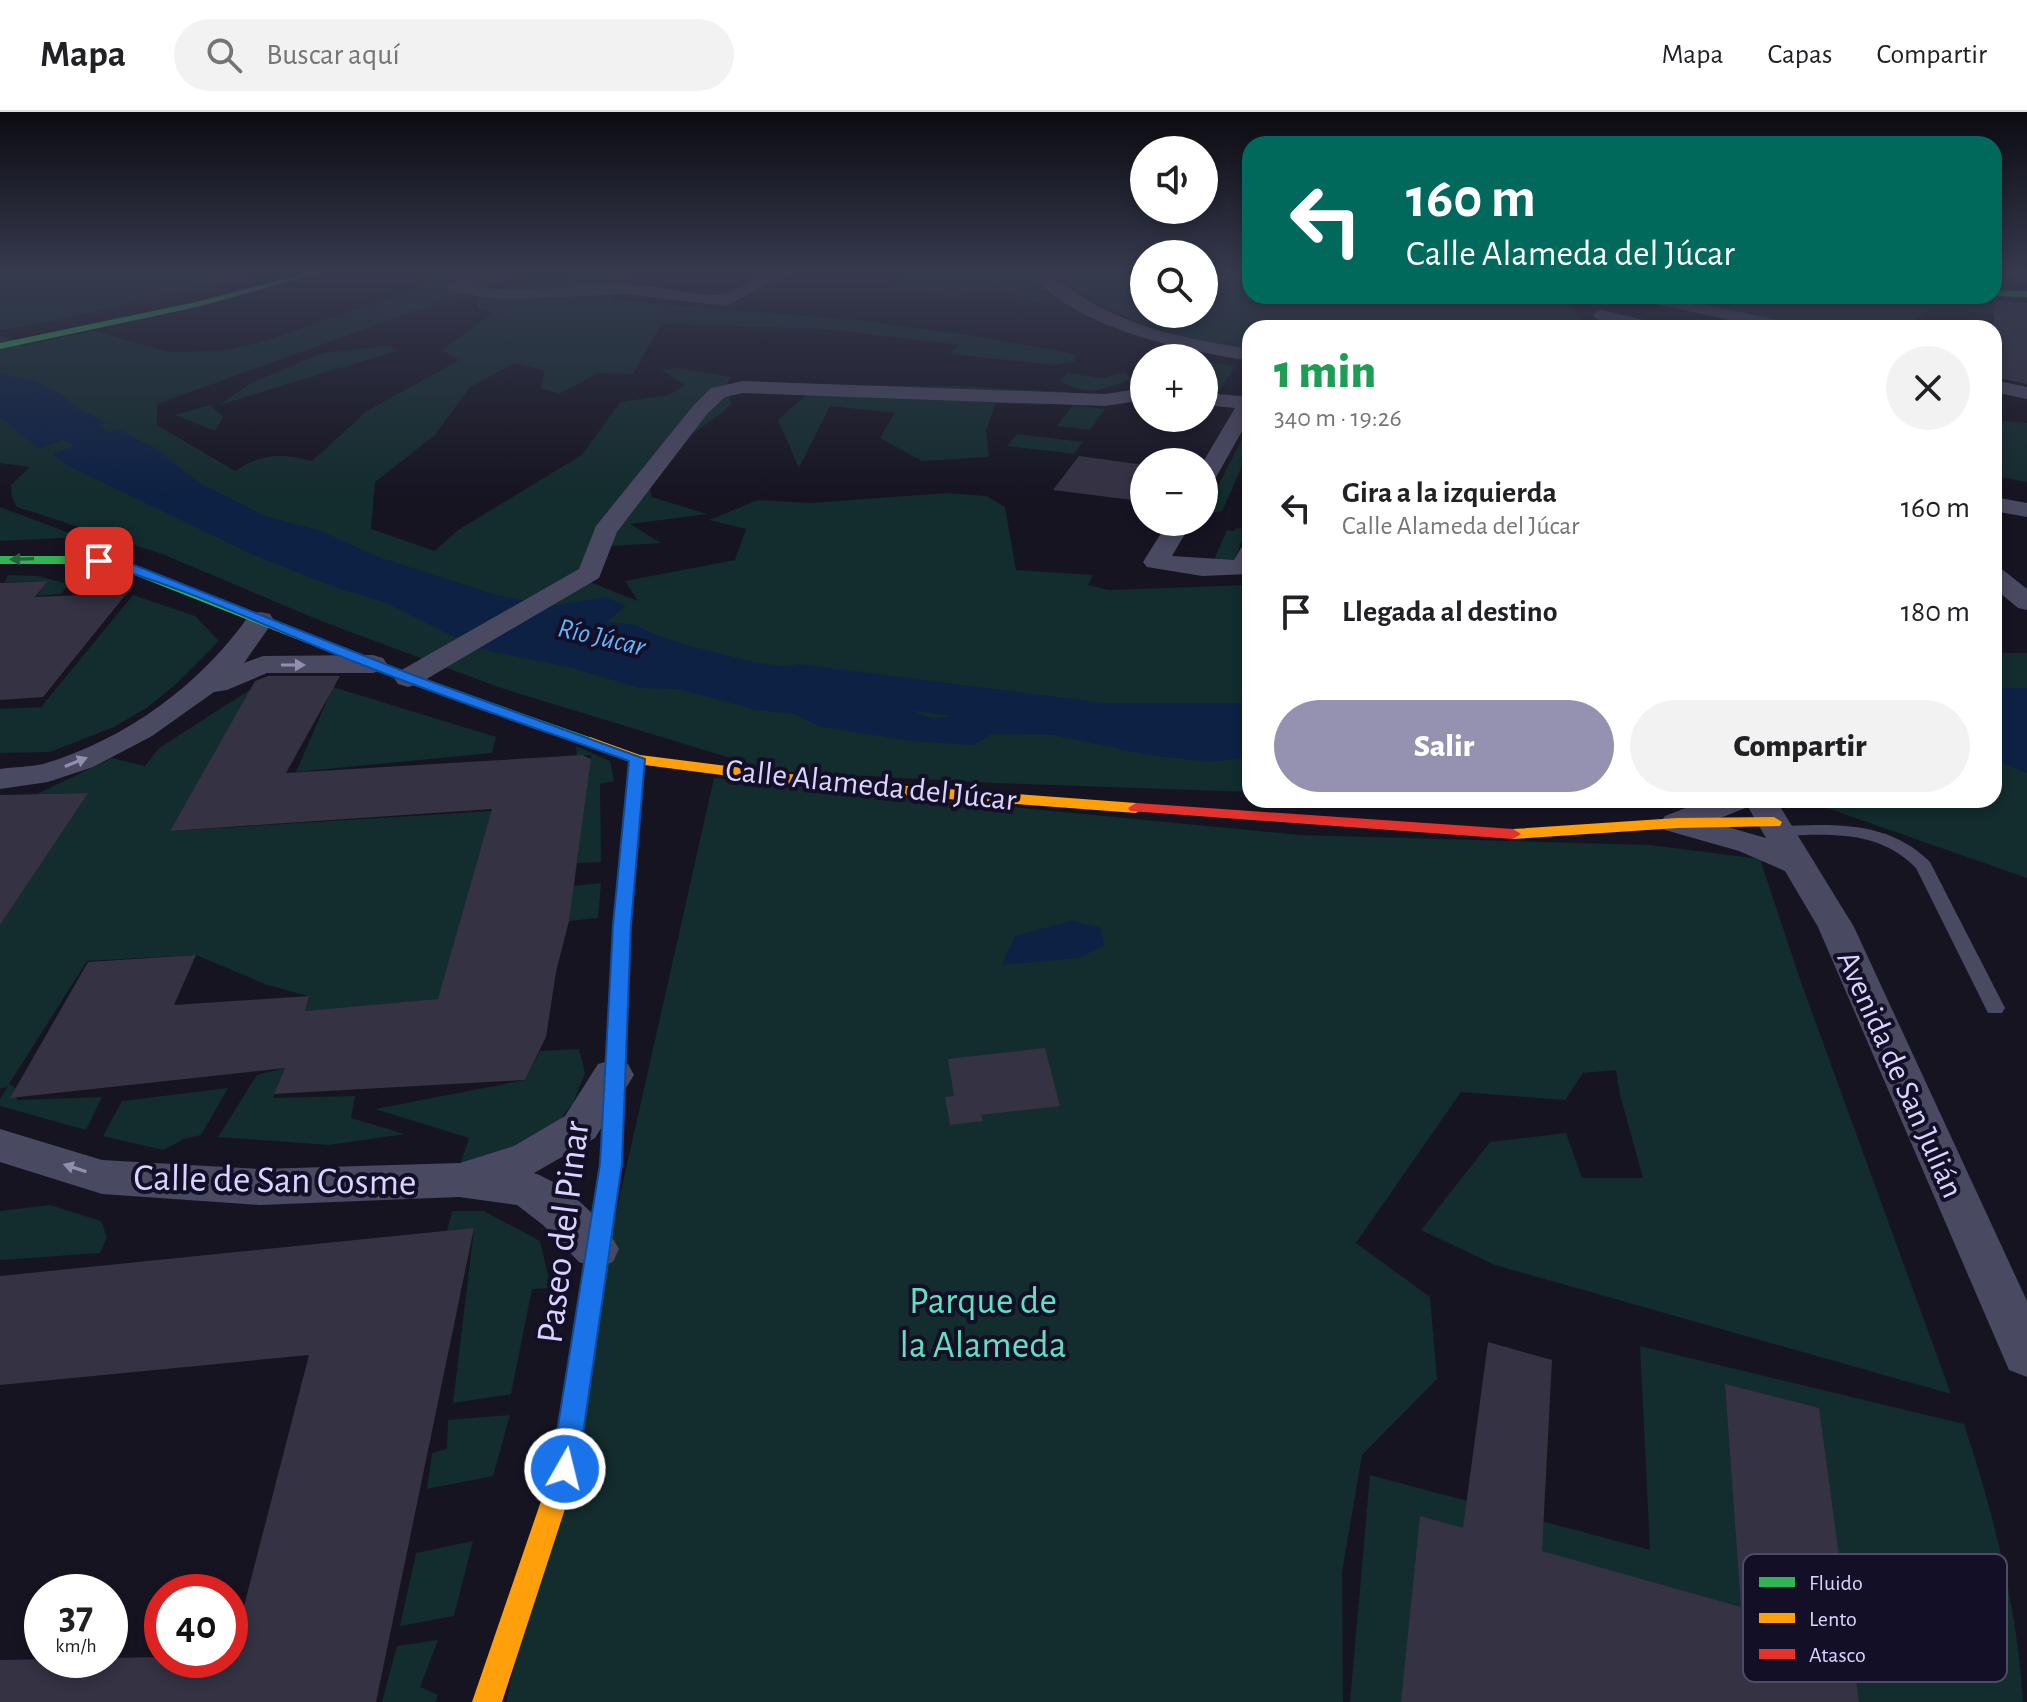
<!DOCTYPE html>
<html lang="es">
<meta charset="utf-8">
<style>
:root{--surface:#fff;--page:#f2f2f2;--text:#202124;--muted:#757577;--line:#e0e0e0;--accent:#9591b1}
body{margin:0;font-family:"Alegreya Sans",sans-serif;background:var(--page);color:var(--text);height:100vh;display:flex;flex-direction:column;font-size:30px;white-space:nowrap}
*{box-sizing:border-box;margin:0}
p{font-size:26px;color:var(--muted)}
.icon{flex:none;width:44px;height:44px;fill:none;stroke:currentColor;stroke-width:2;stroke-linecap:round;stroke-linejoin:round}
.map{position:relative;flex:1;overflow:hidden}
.side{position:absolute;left:1242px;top:208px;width:760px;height:488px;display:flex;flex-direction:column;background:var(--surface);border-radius:24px;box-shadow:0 4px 12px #0003}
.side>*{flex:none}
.top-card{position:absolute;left:1242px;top:24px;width:760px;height:168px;border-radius:24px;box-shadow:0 4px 12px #0003;background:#00695c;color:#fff;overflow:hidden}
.buttons{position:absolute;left:1130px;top:24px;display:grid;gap:16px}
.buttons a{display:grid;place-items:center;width:88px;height:88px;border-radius:50%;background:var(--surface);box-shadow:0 4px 12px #0003;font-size:40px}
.speed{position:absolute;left:24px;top:1462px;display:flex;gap:16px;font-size:40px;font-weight:700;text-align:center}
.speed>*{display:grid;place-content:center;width:104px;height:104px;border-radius:50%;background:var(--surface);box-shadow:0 4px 12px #0003;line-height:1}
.speed small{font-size:20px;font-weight:400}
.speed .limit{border:12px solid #d22;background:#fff;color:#111}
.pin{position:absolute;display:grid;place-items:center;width:68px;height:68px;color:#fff;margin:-34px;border-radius:16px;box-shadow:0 4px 12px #0006}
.me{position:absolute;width:88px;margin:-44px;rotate:8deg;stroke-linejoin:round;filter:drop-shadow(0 0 6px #0008)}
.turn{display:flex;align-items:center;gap:28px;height:168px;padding:0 32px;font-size:36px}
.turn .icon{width:104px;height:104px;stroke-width:2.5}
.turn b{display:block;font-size:56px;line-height:68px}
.round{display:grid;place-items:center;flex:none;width:84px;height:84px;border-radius:42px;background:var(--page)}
.summary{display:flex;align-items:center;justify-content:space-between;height:136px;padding:0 32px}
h1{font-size:48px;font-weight:800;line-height:60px;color:#1e9e55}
.action{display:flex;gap:16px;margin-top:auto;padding:16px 32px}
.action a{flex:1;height:92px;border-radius:48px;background:var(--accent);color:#fff;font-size:32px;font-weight:800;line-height:92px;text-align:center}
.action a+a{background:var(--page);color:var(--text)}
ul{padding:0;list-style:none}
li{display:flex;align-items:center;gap:24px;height:104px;padding:0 32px}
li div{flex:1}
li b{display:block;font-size:30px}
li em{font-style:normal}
header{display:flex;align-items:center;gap:48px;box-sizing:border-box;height:112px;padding:0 40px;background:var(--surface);border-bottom:2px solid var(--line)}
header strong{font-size:38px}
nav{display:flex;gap:44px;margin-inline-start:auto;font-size:28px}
.search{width:560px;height:72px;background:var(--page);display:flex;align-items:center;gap:20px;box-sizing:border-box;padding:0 28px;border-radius:44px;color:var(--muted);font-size:30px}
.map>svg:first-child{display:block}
.green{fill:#132c2d}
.water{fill:#0d2144}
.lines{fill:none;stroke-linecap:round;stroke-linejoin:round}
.river{fill:#0d2144;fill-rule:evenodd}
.building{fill:#343243}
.lane{fill:#4a4962;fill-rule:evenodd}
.street{fill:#4a4962;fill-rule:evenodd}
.fast{fill:#30b455;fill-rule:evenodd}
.slow{fill:#ff9f0a;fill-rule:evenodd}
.jam{fill:#e5322d;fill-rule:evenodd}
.oneway{fill:#22623e}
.oneway2{fill:#928eb0}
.route{fill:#1a73e8;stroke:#114b97;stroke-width:2}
.labels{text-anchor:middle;stroke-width:8;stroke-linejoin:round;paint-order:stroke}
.far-water-label{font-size:28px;font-style:italic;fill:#62b6ff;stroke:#130f26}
.street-label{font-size:32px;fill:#d9d4ff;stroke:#130f26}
.near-street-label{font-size:38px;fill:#d9d4ff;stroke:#130f26}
.near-park-label{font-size:38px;fill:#5fe0c0;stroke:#130f26}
.key{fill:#130f26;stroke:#4e4a67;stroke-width:2}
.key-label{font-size:22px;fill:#d9d4ff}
</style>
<header>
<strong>Mapa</strong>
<div class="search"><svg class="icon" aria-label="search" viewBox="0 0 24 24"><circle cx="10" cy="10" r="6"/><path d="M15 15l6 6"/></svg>Buscar aquí</div>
<nav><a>Mapa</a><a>Capas</a><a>Compartir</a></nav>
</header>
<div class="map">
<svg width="2027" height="1590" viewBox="0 0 2027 1590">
<rect width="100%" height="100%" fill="#161421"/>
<g class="green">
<path d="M 0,161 L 256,161 L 55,209 L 0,218 Z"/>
<path d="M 438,161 L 520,161 L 157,292 L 157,313 L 235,359 C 263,341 280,341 312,349 L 367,299 L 459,248 L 442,238 L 493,201 L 478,197 L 477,188 L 491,178 L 615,161 L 637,163 L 611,179 L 611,188 L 865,209 L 973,224 L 1075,242 L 1075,249 L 1054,253 L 951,242 L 958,233 L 827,217 L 661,212 L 633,262 L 598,261 L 559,282 L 540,276 L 545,259 L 514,251 L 469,276 L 435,323 L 375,370 L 371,417 L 435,439 L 458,418 L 582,343 L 620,290 L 669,283 L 685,273 L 661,258 L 678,256 L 731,265 L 725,275 L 731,291 C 724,303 661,342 645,354 L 652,385 L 707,402 L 630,412 L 661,431 L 597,435 L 586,451 L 572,463 L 638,489 L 625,469 L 735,448 L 746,417 L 709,408 L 758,388 L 810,391 L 947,381 L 987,384 L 1005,395 L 1016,458 L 1093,463 L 1088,473 L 1109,478 L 1250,473 L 1250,680 L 994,671 L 773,659 L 501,576 L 321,509 L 162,442 L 17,395 L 12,386 L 11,373 L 30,355 L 0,351 L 0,223 L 23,234 L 94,219 L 168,240 L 221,239 L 258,231 L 417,177 Z"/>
<path d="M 905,161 L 1030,161 L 1047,175 L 1038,180 L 1058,186 L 1034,190 L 996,175 L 955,185 L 891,175 L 910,164 Z"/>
<path d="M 1055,161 L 1144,161 L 1144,202 L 1204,202 L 1204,161 L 1250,161 L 1250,184 L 1560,184 L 1589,216 L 1250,216 L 1250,237 C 1181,227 1109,208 1055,161 Z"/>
<path d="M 1641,184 L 1951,184 L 2009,189 L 2017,197 C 2011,198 2004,202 1998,202 C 1973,204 1933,187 1915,209 L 1919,216 L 1792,216 Z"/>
<path d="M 388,234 L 396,239 L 219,293 L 251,271 L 323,241 Z"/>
<path d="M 1204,249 L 1235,254 L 1219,280 L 1204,278 Z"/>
<path d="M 1125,260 L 1131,267 C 1101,278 1090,285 1060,269 L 1067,261 L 1102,266 Z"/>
<path d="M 817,273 L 956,274 L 1069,280 L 1042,293 L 996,291 L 986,318 L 989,345 L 922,349 L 880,326 L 895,301 L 830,294 L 799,356 L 778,308 Z"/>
<path d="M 210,293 L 223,305 L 215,319 L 175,303 Z"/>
<path d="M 1073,293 L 1105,297 L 1090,318 L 1057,314 Z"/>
<path d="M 1994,308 L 2027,311 L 2027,370 L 1994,364 Z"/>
<path d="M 1250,311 L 1250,337 L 1222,399 L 1204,402 Z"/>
<path d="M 1017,322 L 1083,330 L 1074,342 L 1007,334 Z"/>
<path d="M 0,395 L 80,425 L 0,429 Z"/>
<path d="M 1236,416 L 1246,417 L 1234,449 L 1212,452 L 1227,418 L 1234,419 Z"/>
<path d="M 8,463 L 37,464 L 69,472 L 61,482 L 37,484 L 47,469 L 5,470 Z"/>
<path d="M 133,483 L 195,504 L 219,529 L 175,573 L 148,595 L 114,615 L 50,640 L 0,641 L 0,597 L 41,595 Z"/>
<path d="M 1994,541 L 2027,541 L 2027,766 L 1824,695 L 1812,688 L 1994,688 Z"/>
<path d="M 333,575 L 496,625 L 492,641 L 296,660 Z"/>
<path d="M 251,577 L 170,719 L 492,699 L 438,889 L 305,899 L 308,884 L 267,873 L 196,843 L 87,849 L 9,972 L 15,976 L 17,988 L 102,985 L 86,1018 L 0,994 L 0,987 L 8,974 L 0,977 L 0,813 L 87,681 L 37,682 L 112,646 L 145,654 L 159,636 Z"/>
<path d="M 576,634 L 610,649 L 614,669 L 600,672 L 601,750 L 577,751 L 591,643 L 577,644 Z"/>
<path d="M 714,666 L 1300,723 L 1650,733 L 1760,747 L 1802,873 L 1951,1282 L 1495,1153 L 1421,1118 L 1490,1030 L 1566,1021 L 1582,1066 L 1643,1066 L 1620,983 L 1616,958 L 1583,961 L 1565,988 L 1461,980 L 1356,1131 L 1430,1185 L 1437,1267 L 1362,1343 L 1342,1460 L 1343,1590 L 506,1590 Z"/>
<path d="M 601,771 L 598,806 L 569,809 L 573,774 Z"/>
<path d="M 579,937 L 585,961 L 573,991 L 552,1018 L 530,1032 L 460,1053 L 469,1026 L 375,997 L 525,968 L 540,939 Z"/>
<path d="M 285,956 L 273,986 L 355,984 L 351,1006 L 405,1022 L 329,1033 L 218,1025 L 257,963 Z"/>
<path d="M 228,976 L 201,1023 L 184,1027 L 163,1038 L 103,1024 L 122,989 Z"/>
<path d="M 50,1093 L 101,1109 L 107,1125 L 100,1141 L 0,1148 L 0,1099 Z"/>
<path d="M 452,1099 L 484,1099 L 540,1129 L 551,1176 L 532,1177 L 511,1282 L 453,1291 L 474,1117 L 447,1119 Z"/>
<path d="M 1640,1234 L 1964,1312 C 1994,1403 2017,1494 2023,1590 L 1350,1590 L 1370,1363 L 1650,1438 Z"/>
<path d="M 510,1303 L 493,1364 L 427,1377 L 432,1341 L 447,1337 L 448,1308 Z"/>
<path d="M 473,1429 L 454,1504 L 400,1514 L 416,1441 Z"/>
<path d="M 438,1528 L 420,1575 L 438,1583 L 435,1590 L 382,1590 L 397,1534 Z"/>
</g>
<g class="water">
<path d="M 0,262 L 35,269 L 63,283 L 76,295 L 106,311 L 39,337 L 0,305 Z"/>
<path d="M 118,317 L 156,337 L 200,371 L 265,404 L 321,419 L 378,445 L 493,482 L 553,494 L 605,485 L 626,494 L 606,510 L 638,513 C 646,525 751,550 771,553 C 801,557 833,557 862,564 C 889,571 908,605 935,606 C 958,606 994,592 1019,590 C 1063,586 1110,597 1153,604 L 1160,613 L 1204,601 L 1250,598 L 1250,645 L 1210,650 L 1148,643 L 1053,623 L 991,622 L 974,633 L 910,629 L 818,614 L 795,602 L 756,598 L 679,577 L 639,576 L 576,557 L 476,536 L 384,490 L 340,477 L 249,441 L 65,352 L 53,342 Z"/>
<path d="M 1994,576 L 2027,576 L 2027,661 L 1994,648 Z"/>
<path d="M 1071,809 L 1101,816 L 1104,834 L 1078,846 L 1002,853 L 1015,824 Z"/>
</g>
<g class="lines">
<g class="river">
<path d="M 0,265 L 13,268 L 189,364 L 196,373 L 189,382 L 174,386 L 159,382 L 0,291 Z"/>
<path d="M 799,552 L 1105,591 L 1250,591 L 1250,625 L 1105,625 L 780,580 L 772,568 L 780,556 Z"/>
</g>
</g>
<g class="building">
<path d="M 1994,189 L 2027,191 L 2027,272 L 1994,265 Z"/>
<path d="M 1079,344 L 1144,353 L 1144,372 L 1132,388 L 1053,378 Z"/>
<path d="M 48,469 L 35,485 L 127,481 L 43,585 L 0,588 L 0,471 Z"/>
<path d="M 268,564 L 340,564 L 286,661 L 582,643 L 591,647 L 569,809 L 556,860 L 546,925 L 525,968 L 274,982 L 285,956 L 10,986 L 88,850 L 196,843 L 174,893 L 309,884 L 305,899 L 438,887 L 492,697 L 170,719 L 255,569 Z"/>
<path d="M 88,681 L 0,813 L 0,683 Z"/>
<path d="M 1045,936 L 1060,994 L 981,1003 L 983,1009 L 950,1013 L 945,985 L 954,984 L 948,947 Z"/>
<path d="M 474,1116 L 376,1590 L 0,1590 L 0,1548 L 162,1545 L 162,1548 L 230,1548 L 309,1243 L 0,1273 L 0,1164 Z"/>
<path d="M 1488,1230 L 1552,1248 L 1542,1439 L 1741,1495 L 1725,1272 L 1819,1296 L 1859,1590 L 1401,1590 L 1420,1404 L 1463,1416 Z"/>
</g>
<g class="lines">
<path class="lane" d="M 1818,713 C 1862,713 1899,719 1930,750 L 2005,896 L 2002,901 L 1988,901 L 1916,756 C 1879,718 1830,722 1780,724 L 1772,719 L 1780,714 Z"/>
<g class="street">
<path d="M 475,161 L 496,161 L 473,173 C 521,184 573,172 622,172 C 653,172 684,183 715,183 C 739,182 758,159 790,161 L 726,194 L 625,182 L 510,187 L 482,185 L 450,178 L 448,174 Z"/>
<path d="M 1030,161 C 1054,159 1068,177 1089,189 C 1138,218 1195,228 1250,237 L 1250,249 C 1180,237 1078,218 1030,161 Z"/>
<path d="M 2009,161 L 2027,161 L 2027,170 Z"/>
<path d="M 1633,184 L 1665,184 L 1792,211 L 1801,216 L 1767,216 L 1641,189 Z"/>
<path d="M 1602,198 L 1660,212 L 1663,216 L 1633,216 L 1596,207 L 1593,203 L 1596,199 Z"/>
<path d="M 1994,268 L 2027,275 L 2027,287 L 1994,280 Z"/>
<path d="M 743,269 L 1105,282 L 1144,276 L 1144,288 L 1105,294 L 743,281 L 725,285 L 707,302 L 617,420 L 599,466 L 418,572 L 408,575 L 398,572 L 394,566 L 398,560 L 579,457 L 596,414 L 693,294 L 711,276 Z"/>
<path d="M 1204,281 L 1242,284 L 1250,281 L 1250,305 L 1215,367 L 1212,372 L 1204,374 L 1203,350 L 1235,296 L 1204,293 Z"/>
<path d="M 1994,385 L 2027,391 L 2027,405 L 1994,399 Z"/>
<path d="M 1168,410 L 1192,410 L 1172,444 L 1234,448 L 1241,436 L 1250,434 L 1250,462 L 1202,464 L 1147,455 L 1143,450 Z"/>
<path d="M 1994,455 L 2003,458 L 2027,477 L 2027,498 L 2018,496 L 1994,476 Z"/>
<path d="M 260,500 L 270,502 L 274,508 L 244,551 L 263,544 L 373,543 L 383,546 L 387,552 L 383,558 L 373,561 L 267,561 L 227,578 L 214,580 L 152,624 L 93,655 L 48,670 L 0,677 L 0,657 C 14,655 29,655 43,652 C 125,628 202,572 250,502 Z"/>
<path d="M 1706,688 L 1776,688 L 1854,815 L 2027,1189 L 2027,1265 L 2009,1258 L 1818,815 L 1785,759 L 1739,739 L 1665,718 L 1660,711 L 1665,704 ZM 1748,695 L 1766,726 L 1710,710 Z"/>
<path d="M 613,948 L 628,952 L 634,963 L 595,1026 L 534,1061 C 565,1072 604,1108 619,1137 L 613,1150 L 596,1156 L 579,1150 L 543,1113 L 517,1093 L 459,1085 L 260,1093 L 102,1082 L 0,1050 L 0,1017 L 102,1048 L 260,1057 L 460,1051 L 514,1034 L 565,1004 L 598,952 Z"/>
</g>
<g class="fast">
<path d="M 308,161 L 320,161 L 197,195 L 0,237 L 0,231 L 196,190 Z"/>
<path d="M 1994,178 L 2027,179 L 2027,185 L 1994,184 Z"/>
<path d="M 0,444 L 64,444 L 133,453 L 413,563 L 595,627 L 598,630 L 590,635 L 585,633 L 403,569 L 127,460 L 64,452 L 0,452 Z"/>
<path d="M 637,642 L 645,647 L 631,813 L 622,1052 L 612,1126 L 608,1133 L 600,1135 L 592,1133 L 588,1126 L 600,1052 L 613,813 L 629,647 Z"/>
</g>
<g class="slow">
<path d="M 590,625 L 640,643 L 854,670 L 1136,691 L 1144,696 L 1136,701 L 854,680 L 637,652 L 585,633 L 582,630 L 585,627 Z"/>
<path d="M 1774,705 L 1782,710 L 1780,714 L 1677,716 L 1513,727 L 1505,722 L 1513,717 L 1677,706 Z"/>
<path d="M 600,1117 L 608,1119 L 612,1126 L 578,1357 L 502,1590 L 472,1590 L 552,1357 L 588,1126 L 592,1119 Z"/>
</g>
<path class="jam" d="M 1136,691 L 1513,717 L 1521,722 L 1513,727 L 1130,699 L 1128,696 Z"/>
</g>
<defs><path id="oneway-solid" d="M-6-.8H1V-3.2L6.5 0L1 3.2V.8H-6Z" transform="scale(2)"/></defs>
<use class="oneway" href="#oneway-solid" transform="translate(22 447) rotate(178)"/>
<g class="oneway2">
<use href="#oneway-solid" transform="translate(293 553)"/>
<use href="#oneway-solid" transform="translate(76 650) rotate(-22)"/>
<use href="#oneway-solid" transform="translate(75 1056) rotate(-162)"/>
</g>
<linearGradient id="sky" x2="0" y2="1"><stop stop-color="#0c0b12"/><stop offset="0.42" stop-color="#363a4e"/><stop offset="1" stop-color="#363a4e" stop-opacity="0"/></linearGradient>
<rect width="2027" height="383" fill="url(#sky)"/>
<path class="route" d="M 99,445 L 134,453 L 413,563 L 645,647 L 631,813 L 622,1052 L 578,1357 L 574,1366 L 565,1370 L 555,1366 L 551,1357 L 600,1052 L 613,813 L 629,649 C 536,616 442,585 350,548 C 266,515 182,473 95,451 L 93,449 Z"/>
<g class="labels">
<g class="far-water-label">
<text transform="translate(602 524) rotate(13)" y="10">Río Júcar</text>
</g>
<g class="street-label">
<text transform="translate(871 672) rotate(6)" y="11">Calle Alameda del Júcar</text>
<text transform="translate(1901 962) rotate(66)" y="11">Avenida de San Julián</text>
</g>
<g class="near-street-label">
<text transform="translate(275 1067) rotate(1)" y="13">Calle de San Cosme</text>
<text transform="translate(562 1120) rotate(-83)" y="13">Paseo del Pinar</text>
</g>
<g class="near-park-label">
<text x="983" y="1201">Parque de<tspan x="983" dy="44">la Alameda</tspan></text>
</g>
</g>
<rect x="1743" y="1442" width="264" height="128" rx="12" class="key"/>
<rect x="1759" y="1465" width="36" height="10" fill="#30b455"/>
<rect x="1759" y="1501" width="36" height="10" fill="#ff9f0a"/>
<rect x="1759" y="1537" width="36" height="10" fill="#e5322d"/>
<g class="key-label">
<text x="1809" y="1478">Fluido</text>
<text x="1809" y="1514">Lento</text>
<text x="1809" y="1550">Atasco</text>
</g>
</svg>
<div class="buttons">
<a><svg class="icon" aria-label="sound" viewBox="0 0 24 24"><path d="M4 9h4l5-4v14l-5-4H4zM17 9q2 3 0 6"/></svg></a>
<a><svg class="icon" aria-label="search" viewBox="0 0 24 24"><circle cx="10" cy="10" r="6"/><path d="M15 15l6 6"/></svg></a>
<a>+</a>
<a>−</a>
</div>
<div class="speed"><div>37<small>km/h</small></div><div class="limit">40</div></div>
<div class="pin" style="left:99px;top:449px;background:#d93025"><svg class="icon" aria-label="arrive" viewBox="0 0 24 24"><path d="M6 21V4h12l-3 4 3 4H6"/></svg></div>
<svg class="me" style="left:565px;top:1357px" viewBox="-20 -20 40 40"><circle r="17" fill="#1a73e8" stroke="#fff" stroke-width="3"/><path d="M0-11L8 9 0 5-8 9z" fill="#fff"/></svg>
<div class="top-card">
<div class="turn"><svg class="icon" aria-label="left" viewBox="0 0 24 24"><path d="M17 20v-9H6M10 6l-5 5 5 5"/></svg><div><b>160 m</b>Calle Alameda del Júcar</div></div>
</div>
<section class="side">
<div class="summary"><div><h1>1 min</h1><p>340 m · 19:26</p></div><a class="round"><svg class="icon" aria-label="close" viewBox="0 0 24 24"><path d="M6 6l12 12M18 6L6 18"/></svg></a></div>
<ul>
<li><svg class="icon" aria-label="left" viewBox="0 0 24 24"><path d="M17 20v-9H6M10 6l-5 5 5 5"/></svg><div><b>Gira a la izquierda</b><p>Calle Alameda del Júcar</p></div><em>160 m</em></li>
<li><svg class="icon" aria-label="arrive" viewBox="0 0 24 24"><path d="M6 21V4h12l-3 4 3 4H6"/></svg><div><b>Llegada al destino</b></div><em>180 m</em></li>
</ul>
<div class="action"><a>Salir</a><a>Compartir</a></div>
</section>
</div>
